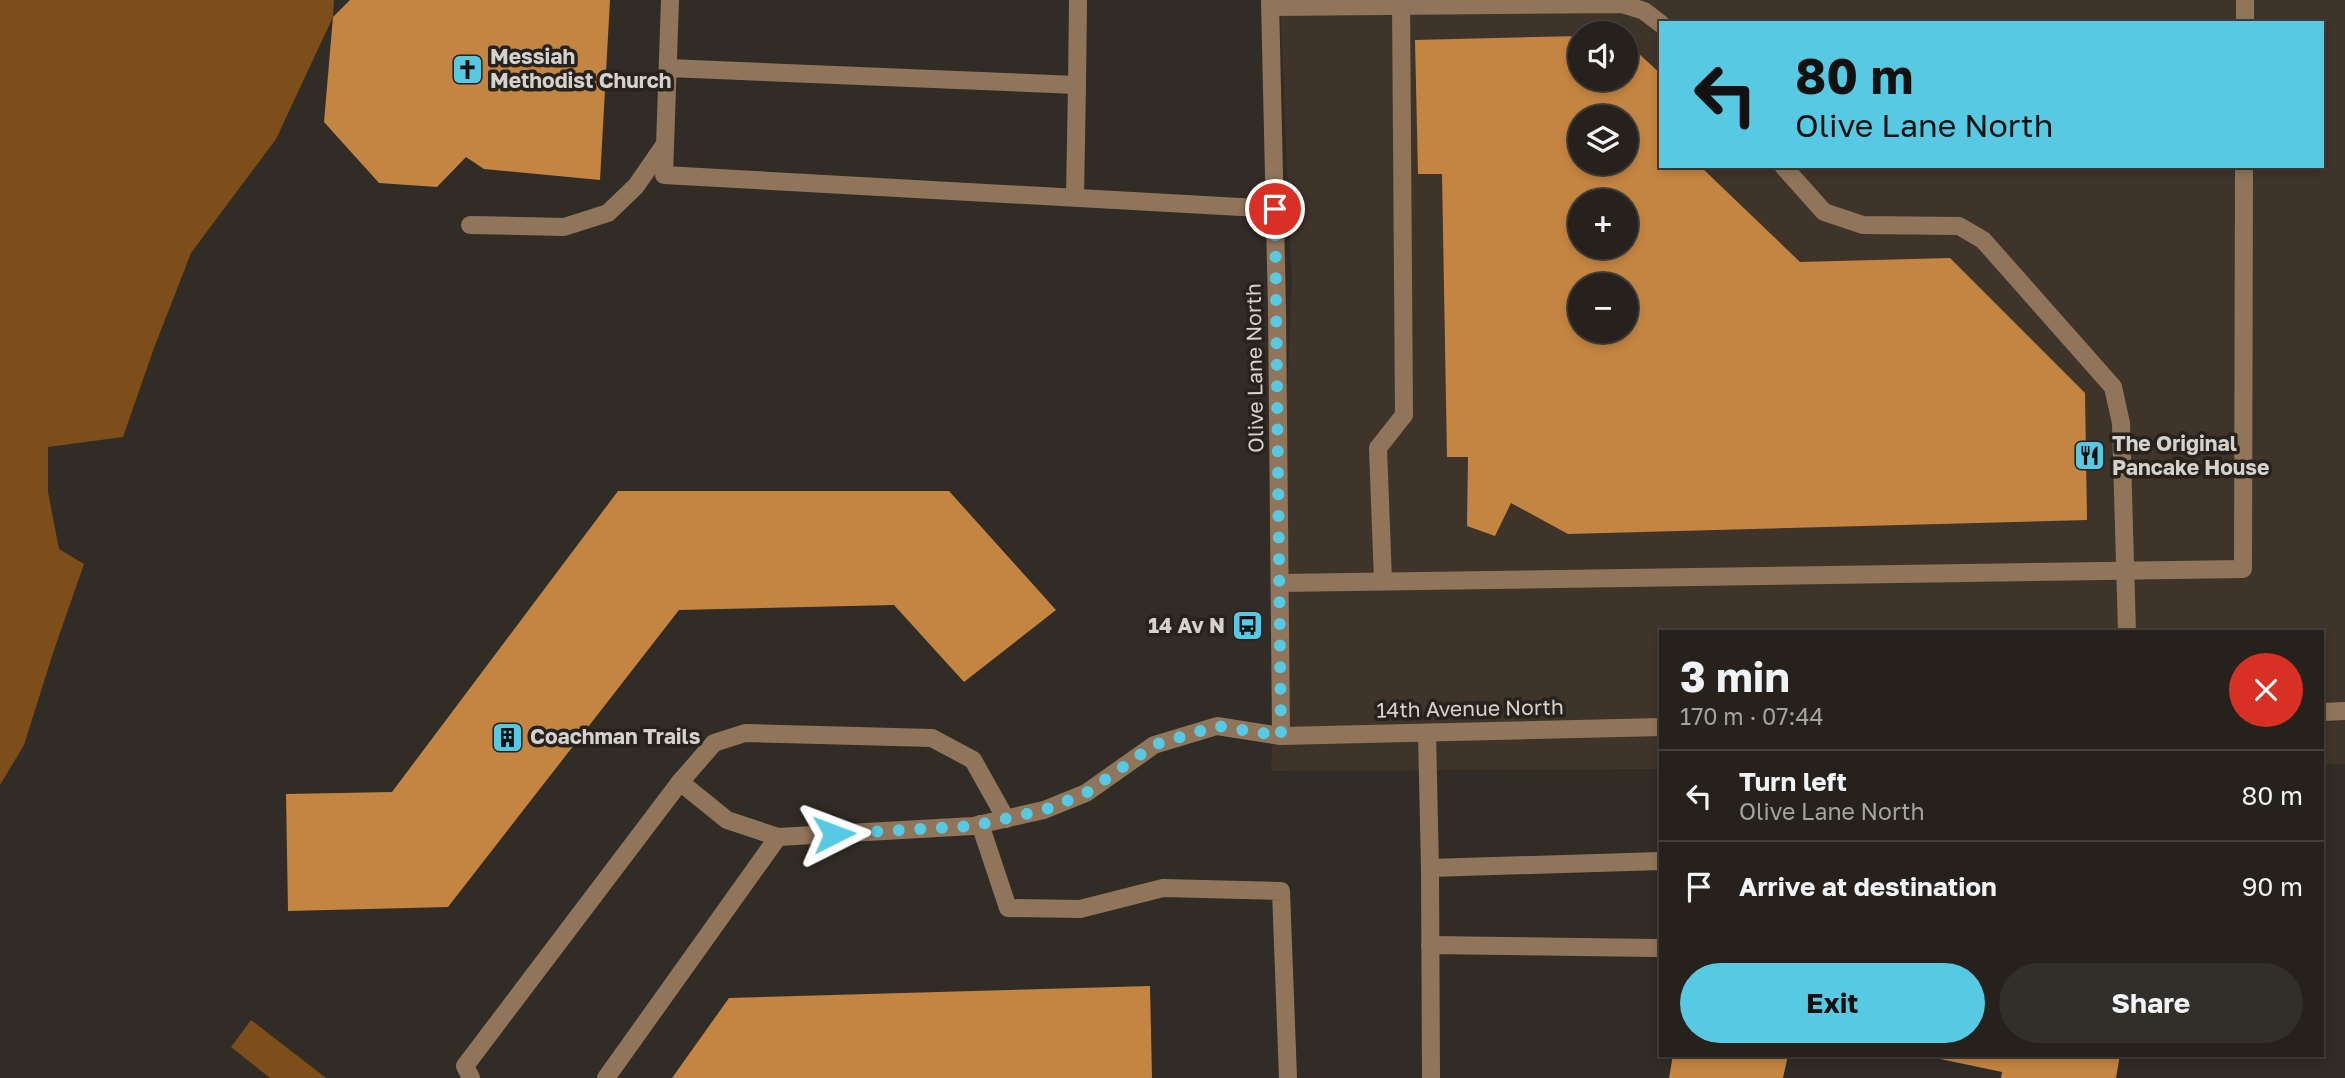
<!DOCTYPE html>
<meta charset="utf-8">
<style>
:root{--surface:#26211c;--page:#322e29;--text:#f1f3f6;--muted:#a4a3a3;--line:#423e3b;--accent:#57c9e2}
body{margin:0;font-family:"Golos Text",sans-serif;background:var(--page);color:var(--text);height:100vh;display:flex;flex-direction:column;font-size:26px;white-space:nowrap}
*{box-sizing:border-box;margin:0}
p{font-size:23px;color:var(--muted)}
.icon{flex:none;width:38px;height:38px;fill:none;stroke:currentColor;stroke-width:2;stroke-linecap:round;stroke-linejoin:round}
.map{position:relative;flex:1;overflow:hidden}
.drawer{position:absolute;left:1659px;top:630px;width:665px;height:427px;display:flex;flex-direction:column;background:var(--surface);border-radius:0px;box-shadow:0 4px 10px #0003,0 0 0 2px var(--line)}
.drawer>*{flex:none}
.banner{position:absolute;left:1659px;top:21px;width:665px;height:147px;border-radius:0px;box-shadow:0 4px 10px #0003,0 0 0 2px var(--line);background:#57c9e2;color:#111;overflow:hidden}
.fabs{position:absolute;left:1568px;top:21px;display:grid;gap:14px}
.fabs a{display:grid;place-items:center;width:70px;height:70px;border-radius:50%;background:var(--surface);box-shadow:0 4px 10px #0003,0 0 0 2px var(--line);font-size:35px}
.pin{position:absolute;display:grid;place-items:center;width:60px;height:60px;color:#fff;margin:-30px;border:4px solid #fff;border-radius:50%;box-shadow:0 2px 7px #0007}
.me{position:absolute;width:77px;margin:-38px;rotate:87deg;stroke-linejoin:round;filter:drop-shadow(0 0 5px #0008)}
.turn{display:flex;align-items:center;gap:24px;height:147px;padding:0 21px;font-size:32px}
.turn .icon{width:91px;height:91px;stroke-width:2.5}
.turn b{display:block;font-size:49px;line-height:60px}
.round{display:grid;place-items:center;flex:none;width:74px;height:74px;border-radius:37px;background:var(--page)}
.overview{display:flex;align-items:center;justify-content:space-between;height:119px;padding:0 21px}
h1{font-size:42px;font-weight:700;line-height:52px}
.action{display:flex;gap:14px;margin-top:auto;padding:14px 21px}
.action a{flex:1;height:80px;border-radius:42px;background:var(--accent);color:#111;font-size:28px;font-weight:700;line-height:80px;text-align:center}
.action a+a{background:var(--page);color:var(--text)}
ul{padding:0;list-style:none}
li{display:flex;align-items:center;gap:21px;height:91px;padding:0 21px;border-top:2px solid var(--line)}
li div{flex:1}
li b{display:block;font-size:26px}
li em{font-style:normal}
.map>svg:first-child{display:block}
.built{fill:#3f342a;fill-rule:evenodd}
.water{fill:#7d4e19}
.building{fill:#c58542;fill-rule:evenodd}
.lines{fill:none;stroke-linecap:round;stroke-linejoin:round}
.minor{stroke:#91755b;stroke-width:18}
.route{stroke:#57c9e2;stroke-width:12;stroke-dasharray:0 21.6}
.labels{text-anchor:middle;stroke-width:7;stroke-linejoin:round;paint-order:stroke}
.poi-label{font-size:21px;font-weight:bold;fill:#d5d1cd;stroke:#28221d;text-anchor:start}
.street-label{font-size:21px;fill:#d5d1cd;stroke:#28221d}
</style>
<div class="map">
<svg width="2345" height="1078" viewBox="0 0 2345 1078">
<rect width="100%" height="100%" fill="#322c26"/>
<path class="built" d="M 1280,0 L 2345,0 L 2345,764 L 2322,765 L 2322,632 L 1661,632 L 1661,769 L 1271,771 L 1292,280 ZM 1661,23 L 2322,23 L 2322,166 L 1661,166 ZM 1580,33 L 1626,33 L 1626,79 L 1580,79 ZM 1580,117 L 1626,117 L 1626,163 L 1580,163 ZM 1580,201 L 1626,201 L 1626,247 L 1580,247 ZM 1580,285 L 1626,285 L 1626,331 L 1580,331 Z"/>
<g class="water">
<path d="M 0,0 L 334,0 L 333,17 L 276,139 L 191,253 L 154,348 L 123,437 L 48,447 L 48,492 L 59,549 L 84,564 L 53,653 L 24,745 L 0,785 Z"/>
<path d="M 251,1020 L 326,1078 L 270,1078 L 231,1047 Z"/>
</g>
<g class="building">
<path d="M 350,0 L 610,0 L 600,180 L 484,169 L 466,157 L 437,187 L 379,183 L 324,122 L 333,17 Z"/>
<path d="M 1580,36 L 1580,79 L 1626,79 L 1626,42 L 1661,74 L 1661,166 L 1701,167 L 1800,262 L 1950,258 L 2085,393 L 2087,520 L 1568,534 L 1511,503 L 1495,536 L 1467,526 L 1468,457 L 1447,457 L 1442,174 L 1418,174 L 1415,40 ZM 1580,117 L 1626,117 L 1626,163 L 1580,163 ZM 1580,201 L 1626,201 L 1626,247 L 1580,247 ZM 1580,285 L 1626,285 L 1626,331 L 1580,331 Z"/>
<path d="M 618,491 L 949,491 L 1056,610 L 964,682 L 894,605 L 679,610 L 448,907 L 288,911 L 286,794 L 392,792 Z"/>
<path d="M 1150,986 L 1152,1078 L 672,1078 L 729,998 Z"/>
<path d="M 1673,1055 L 1788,1055 L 1783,1078 L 1669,1078 Z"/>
<path d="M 1921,1055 L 2120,1055 L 2116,1078 L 2001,1078 L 2002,1072 Z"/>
</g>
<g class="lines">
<g class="minor">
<path d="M 670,0 L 664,175 L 1275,209"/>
<path d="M 1270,0 L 1277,309 L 1281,736"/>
<path d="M 1271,7 L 1622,4 L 1644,11 L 1661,24"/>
<path d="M 2245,23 L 2245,0"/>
<path d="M 668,68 L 1077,85 L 1078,0"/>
<path d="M 1783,166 L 1824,212 L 1863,225 L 1959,226 L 1983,240 L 2113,387 L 2121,423 L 2127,632"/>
<path d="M 1075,196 L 1077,85"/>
<path d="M 470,225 L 564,227 L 608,213 L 636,186 L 665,144"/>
<path d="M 1383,581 L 1378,448 L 1404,415 L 1401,0"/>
<path d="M 1280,583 L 2243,569 L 2244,166"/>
<path d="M 2322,712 L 2345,711"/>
<path d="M 1427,733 L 1430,868 L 1661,861"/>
<path d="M 680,782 L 727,820 L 778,837 L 973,826 L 1044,810 L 1086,793 L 1154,745 L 1217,726 L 1281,736 L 1661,727"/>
<path d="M 980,824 L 1008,908 L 1080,909 L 1163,888 L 1281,891 L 1288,1078"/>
<path d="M 1430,868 L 1431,1078"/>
<path d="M 1430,945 L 1656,948"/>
<path d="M 471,1078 L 465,1066 L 680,782 L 714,743 L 745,733 L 932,738 L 973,760 L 1006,819"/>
<path d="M 606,1078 L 778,837"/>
</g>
</g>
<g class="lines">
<path class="route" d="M 834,834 L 973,826 L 1044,810 L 1086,793 L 1154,745 L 1217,726 L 1281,736 L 1275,209"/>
</g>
<defs>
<symbol id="church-square" viewBox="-11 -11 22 22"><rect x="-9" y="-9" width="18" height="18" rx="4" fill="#57c9e2" stroke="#28221d"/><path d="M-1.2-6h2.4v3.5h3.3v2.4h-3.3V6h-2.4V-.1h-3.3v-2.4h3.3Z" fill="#111"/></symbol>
<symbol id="restaurant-square" viewBox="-11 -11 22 22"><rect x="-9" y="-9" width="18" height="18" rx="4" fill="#57c9e2" stroke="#28221d"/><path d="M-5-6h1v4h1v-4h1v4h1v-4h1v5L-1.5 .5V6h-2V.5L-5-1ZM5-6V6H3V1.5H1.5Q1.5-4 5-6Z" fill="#111"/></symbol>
<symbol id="bus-square" viewBox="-11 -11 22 22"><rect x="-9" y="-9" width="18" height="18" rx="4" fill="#57c9e2" stroke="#28221d"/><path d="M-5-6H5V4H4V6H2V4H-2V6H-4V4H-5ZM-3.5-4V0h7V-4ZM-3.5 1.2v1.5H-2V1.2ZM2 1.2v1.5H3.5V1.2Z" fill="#111"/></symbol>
<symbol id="building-square" viewBox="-11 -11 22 22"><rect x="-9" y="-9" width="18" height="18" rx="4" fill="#57c9e2" stroke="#28221d"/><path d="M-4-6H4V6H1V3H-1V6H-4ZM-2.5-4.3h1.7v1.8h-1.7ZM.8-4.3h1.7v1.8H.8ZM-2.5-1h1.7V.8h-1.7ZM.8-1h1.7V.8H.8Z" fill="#111"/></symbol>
</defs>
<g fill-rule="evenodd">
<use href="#church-square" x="450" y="52" width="35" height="35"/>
<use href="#restaurant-square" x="2072" y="438" width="35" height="35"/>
<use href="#bus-square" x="1230" y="608" width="35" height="35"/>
<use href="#building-square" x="490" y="720" width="35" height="35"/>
</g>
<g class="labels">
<g class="poi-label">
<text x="490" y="64">Messiah<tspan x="490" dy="24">Methodist Church</tspan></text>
<text x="2112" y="451">The Original<tspan x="2112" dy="24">Pancake House</tspan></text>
<text x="1225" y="633" text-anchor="end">14 Av N</text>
<text x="530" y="744">Coachman Trails</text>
</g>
<g class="street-label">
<text transform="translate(1255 368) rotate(-91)" y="7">Olive Lane North</text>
<text transform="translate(1470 709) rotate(-1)" y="7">14th Avenue North</text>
</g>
</g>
</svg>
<div class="fabs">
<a><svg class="icon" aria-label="sound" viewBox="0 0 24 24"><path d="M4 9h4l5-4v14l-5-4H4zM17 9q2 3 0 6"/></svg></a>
<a><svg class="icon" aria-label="layers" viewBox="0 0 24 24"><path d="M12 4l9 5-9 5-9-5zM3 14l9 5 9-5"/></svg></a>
<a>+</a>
<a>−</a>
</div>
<div class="pin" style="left:1275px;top:209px;background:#d93025"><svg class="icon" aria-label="arrive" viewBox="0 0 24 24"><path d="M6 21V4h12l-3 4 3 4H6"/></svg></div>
<svg class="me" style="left:834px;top:834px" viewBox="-20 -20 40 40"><path d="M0-17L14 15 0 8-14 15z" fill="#57c9e2" stroke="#fff" stroke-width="4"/></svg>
<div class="banner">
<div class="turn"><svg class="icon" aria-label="left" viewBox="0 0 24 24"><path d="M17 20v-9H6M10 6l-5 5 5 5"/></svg><div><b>80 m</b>Olive Lane North</div></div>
</div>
<section class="drawer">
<div class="overview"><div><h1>3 min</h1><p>170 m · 07:44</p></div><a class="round" style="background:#d93025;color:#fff"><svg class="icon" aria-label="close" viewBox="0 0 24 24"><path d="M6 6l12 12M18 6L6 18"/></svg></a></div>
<ul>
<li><svg class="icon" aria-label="left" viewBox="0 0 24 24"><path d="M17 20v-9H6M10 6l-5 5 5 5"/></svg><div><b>Turn left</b><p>Olive Lane North</p></div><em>80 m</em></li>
<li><svg class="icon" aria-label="arrive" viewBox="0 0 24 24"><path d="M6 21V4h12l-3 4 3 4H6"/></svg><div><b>Arrive at destination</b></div><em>90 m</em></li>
</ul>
<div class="action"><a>Exit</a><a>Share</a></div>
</section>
</div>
